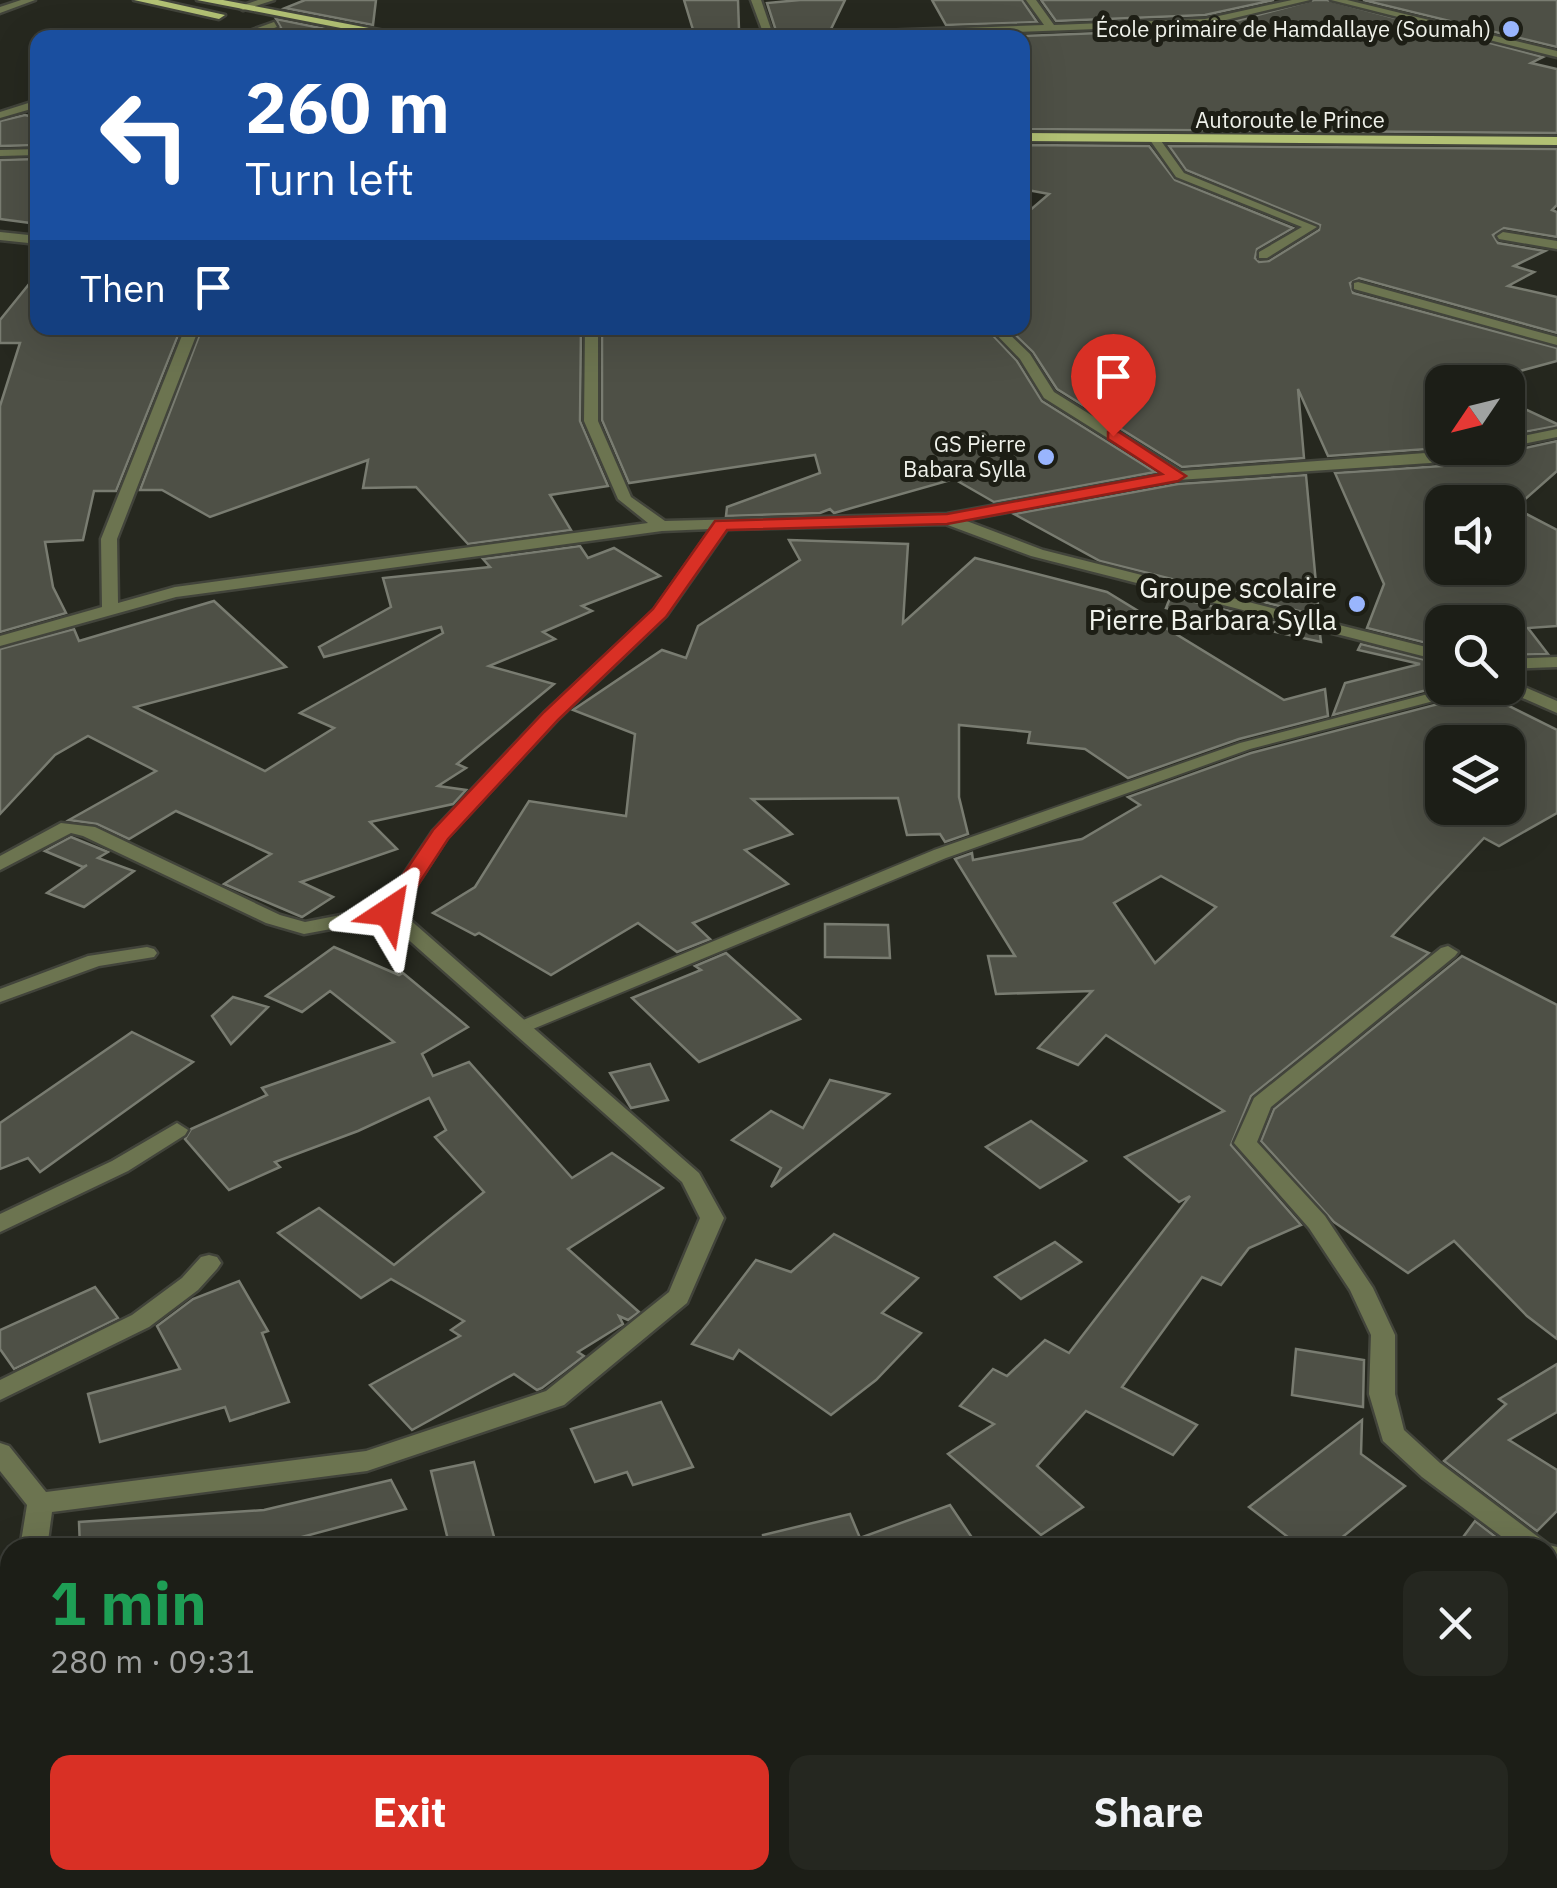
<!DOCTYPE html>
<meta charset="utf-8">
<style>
:root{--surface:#1c1e17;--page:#252720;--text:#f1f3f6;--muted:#a0a2a1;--line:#3a3c36;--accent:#d93025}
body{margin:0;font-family:"IBM Plex Sans",sans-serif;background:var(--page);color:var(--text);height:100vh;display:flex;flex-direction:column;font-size:38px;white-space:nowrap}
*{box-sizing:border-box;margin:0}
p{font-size:32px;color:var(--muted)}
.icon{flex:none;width:55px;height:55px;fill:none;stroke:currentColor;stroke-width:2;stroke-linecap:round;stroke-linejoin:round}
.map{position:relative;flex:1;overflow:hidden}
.details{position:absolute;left:0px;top:1538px;width:1558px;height:352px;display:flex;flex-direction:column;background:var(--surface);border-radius:30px 30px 0 0;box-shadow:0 10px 40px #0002,0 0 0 2px var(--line)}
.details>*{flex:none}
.top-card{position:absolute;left:30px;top:30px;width:1000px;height:305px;border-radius:20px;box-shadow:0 10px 40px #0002,0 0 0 2px var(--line);background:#1a4fa0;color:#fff;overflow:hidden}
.needle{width:65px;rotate:235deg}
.tools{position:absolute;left:1425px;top:365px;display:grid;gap:20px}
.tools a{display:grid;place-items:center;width:100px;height:100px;border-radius:20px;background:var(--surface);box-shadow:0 10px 40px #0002,0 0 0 2px var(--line);font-size:50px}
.pin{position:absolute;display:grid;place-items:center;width:85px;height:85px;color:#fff;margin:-102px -42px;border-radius:50% 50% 50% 0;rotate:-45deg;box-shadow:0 0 10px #0007}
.pin .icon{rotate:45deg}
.me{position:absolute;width:110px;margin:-55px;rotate:33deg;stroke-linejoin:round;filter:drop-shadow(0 0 8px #0008)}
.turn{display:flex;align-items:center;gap:35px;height:210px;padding:0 50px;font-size:45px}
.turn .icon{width:130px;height:130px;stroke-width:2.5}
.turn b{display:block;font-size:70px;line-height:85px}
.then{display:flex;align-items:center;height:95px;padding:0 50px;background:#0003;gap:20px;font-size:38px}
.round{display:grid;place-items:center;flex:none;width:105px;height:105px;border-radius:20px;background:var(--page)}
.headline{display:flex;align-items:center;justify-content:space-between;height:170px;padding:0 50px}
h1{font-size:60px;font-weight:700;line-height:75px;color:#1e9e55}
.primary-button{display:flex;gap:20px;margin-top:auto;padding:20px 50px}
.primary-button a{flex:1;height:115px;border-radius:20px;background:var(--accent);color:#fff;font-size:40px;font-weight:700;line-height:115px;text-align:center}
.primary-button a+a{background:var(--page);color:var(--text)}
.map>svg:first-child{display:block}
.building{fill:#4e5046;stroke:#797c71;stroke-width:2.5;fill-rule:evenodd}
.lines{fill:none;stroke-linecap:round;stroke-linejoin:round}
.service-casing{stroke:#42443b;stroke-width:4}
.minor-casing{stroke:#42443b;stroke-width:5}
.primary-casing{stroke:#42443b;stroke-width:5}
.service{fill:#6c7450;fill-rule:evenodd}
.minor{fill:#6c7450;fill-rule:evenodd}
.primary{fill:#b2c174;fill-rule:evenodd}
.route{fill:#d93025;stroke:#8d1f18;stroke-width:2.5}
.poi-dot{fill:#99b5fd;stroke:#1d1e15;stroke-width:4}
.labels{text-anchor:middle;stroke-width:10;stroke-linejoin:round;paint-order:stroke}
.far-poi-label{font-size:22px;fill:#eff1ea;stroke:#1d1e15;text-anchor:end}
.far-street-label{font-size:22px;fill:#eff1ea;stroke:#1d1e15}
.poi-label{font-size:28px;fill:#eff1ea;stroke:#1d1e15;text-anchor:end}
</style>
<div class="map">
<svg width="1557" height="1888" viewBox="0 0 1557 1888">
<rect width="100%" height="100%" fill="#26281f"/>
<g class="building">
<path d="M 305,0 L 376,0 L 373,25 L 285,8 Z"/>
<path d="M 684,0 L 738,0 L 739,30 L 694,33 Z"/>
<path d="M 800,0 L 845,0 L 831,29 L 776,31 L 767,3 Z"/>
<path d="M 932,0 L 1022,0 L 1037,22 L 946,25 Z"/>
<path d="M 1041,0 L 1274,0 L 1205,15 L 1056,21 Z"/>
<path d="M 1314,0 L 1327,0 L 1543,57 L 1531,63 L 1557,69 L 1557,133 L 1022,129 L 1022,38 L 972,38 L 1205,29 Z"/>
<path d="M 1363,0 L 1557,0 L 1557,47 Z"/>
<path d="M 276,19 L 370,38 L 259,38 L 281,28 Z"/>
<path d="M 25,115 L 38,118 L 38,145 L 0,146 L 0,121 Z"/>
<path d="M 1022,145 L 1149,146 L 1175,180 L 1293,228 L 1257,249 L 1255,258 L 1259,262 L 1269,261 L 1319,230 L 1320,225 L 1186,170 L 1169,146 L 1557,149 L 1557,205 L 1552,210 L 1557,212 L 1557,237 L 1504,228 L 1493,235 L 1498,243 L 1545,251 L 1514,266 L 1534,272 L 1508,286 L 1557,297 L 1557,333 L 1359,278 L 1350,283 L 1353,293 L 1557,348 L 1557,361 L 1479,382 L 1442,382 L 1442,448 L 1328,456 L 1298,389 L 1304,458 L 1182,467 L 1057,389 L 1033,352 L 1008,328 L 1022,328 L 1022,217 L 1049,194 L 1022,189 Z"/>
<path d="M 38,159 L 38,224 L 0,219 L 0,160 Z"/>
<path d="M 38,273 L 38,328 L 181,328 L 116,491 L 94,491 L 83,540 L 45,542 L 53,587 L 66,613 L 0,632 L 0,406 L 20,343 L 0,343 L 0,320 Z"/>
<path d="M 202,328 L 581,328 L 580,421 L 608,486 L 550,495 L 571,530 L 468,544 L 416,487 L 363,488 L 368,460 L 210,517 L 162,490 L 140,490 Z"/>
<path d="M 602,328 L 986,328 L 1017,361 L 1042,401 L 1155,472 L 994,502 L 954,479 L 834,513 L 830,509 L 820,513 L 726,516 L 727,507 L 820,473 L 815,455 L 629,483 L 602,420 Z"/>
<path d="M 1508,401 L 1557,424 L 1557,426 L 1508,435 Z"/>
<path d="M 1557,441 L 1557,471 L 1515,508 L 1557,530 L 1557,626 L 1528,628 L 1548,654 L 1508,655 L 1508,622 L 1442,622 L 1442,647 L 1367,628 L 1384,584 L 1335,473 L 1442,466 ZM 1508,498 L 1508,568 L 1442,568 L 1442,502 Z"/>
<path d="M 1306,475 L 1319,616 L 1100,561 L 1014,514 L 1178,484 Z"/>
<path d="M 789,540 L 908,544 L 903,623 L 975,558 L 1107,592 L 1284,700 L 1325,689 L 1328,716 L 1239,739 L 1128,778 L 1085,749 L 1028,743 L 1030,732 L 959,725 L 959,797 L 968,834 L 945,842 L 940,834 L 907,835 L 898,798 L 752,799 L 792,834 L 745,850 L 788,884 L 693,923 L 710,939 L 677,952 L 638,923 L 551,975 L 479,933 L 475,935 L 433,913 L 475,887 L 529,801 L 626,816 L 635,734 L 573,710 L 662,650 L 686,658 L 698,626 L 800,560 Z"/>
<path d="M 580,546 L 588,558 L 614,548 L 660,576 L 582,606 L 592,611 L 543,632 L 555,639 L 489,666 L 554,684 L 457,764 L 466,768 L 438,786 L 466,790 L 453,804 L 370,822 L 397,849 L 301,882 L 333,897 L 302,917 L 224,884 L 271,854 L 176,811 L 129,839 L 97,824 L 69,820 L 156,771 L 88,736 L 55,755 L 0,814 L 0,649 L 74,629 L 79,641 L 214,601 L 286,667 L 135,707 L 265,771 L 334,728 L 300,713 L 443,633 L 441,627 L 324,657 L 319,647 L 391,607 L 383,578 L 490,567 L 483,559 Z"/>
<path d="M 1160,593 L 1320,634 L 1321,642 L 1166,608 L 1170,598 Z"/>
<path d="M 1361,644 L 1442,664 L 1442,668 L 1426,665 L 1442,673 L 1442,686 L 1333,715 L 1345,683 L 1420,664 L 1358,650 Z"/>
<path d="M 1477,690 L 1557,730 L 1557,813 L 1499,846 L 1484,838 L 1392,936 L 1429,953 L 1251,1096 L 1231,1145 L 1301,1225 L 1249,1248 L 1221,1285 L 1202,1277 L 1122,1387 L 1197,1425 L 1173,1455 L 1086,1411 L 1037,1466 L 1083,1507 L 1041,1535 L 948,1454 L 994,1424 L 960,1406 L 993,1369 L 1007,1376 L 1045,1340 L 1069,1353 L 1190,1196 L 1179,1202 L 1125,1157 L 1224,1111 L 1106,1035 L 1078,1065 L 1038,1048 L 1092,991 L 996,994 L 988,956 L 1015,956 L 955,859 L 972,853 L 973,860 L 1082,839 L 1140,805 L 1128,797 L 1251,753 L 1473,695 ZM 1442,742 L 1508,742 L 1508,808 L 1442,808 ZM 1161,876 L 1216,907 L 1155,963 L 1114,903 Z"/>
<path d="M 71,837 L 108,852 L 98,858 L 134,871 L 84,907 L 47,893 L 87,865 L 83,867 L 45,851 Z"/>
<path d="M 825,924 L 888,925 L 890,958 L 825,957 Z"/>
<path d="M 334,947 L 399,975 L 403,973 L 468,1027 L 422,1054 L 433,1076 L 469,1062 L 572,1178 L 612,1153 L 663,1188 L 568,1249 L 639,1312 L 628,1320 L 619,1316 L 623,1324 L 578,1352 L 584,1356 L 542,1388 L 537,1390 L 514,1374 L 412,1430 L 370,1385 L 460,1336 L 451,1330 L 464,1321 L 391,1279 L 361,1298 L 278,1233 L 319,1208 L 394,1265 L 484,1192 L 435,1137 L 446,1130 L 429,1098 L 358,1131 L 275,1162 L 280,1167 L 229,1190 L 185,1139 L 191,1129 L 267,1095 L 262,1088 L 394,1042 L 330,991 L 302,1012 L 266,996 Z"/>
<path d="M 726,953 L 800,1019 L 699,1062 L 632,998 L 701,970 L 695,966 Z"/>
<path d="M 1462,956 L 1557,1005 L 1557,1339 L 1527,1316 L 1454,1241 L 1408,1273 L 1334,1222 L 1261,1141 L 1274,1109 Z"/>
<path d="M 233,997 L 268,1007 L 231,1044 L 212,1016 Z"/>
<path d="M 132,1032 L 193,1062 L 40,1172 L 28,1158 L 0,1169 L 0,1123 Z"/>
<path d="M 650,1064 L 668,1100 L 631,1108 L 610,1073 Z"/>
<path d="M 830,1080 L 889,1094 L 771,1187 L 781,1168 L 732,1140 L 771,1111 L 803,1128 Z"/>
<path d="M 1031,1121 L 1086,1161 L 1040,1188 L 986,1147 Z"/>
<path d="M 834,1234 L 918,1278 L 882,1313 L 921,1333 L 876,1380 L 831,1415 L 739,1350 L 733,1359 L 692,1344 L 756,1260 L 791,1272 Z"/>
<path d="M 1055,1242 L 1081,1262 L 1021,1299 L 995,1277 Z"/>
<path d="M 239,1281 L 268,1331 L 262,1333 L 289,1402 L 230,1421 L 225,1407 L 100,1442 L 88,1394 L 180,1369 L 157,1326 L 193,1299 Z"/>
<path d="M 95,1287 L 118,1318 L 14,1369 L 0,1349 L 0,1330 Z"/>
<path d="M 1296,1349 L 1364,1360 L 1363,1407 L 1292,1395 Z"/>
<path d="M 1557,1364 L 1557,1412 L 1509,1440 L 1557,1470 L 1557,1511 L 1537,1531 L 1444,1461 L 1506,1404 L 1499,1399 Z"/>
<path d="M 661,1402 L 693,1467 L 633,1485 L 627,1472 L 595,1482 L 571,1429 Z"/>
<path d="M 1362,1420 L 1361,1454 L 1405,1486 L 1329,1548 L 1302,1548 L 1249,1507 Z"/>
<path d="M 474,1462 L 497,1548 L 450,1548 L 431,1471 Z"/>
<path d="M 391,1480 L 406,1509 L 261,1548 L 80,1548 L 79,1522 L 264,1510 Z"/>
<path d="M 950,1505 L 979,1548 L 764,1548 L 763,1535 L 850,1514 L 860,1538 Z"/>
<path d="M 1475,1521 L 1510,1548 L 1455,1548 Z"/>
</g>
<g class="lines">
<defs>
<path id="service" d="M 1451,688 L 1474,688 L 1472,691 L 1250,749 L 946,858 L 528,1031 L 516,1031 L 513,1027 L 516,1023 L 934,850 L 1240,743 Z"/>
<g id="minor">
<path d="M 21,0 L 35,0 L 0,13 L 0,7 Z"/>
<path d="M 258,0 L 274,0 L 243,10 L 238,7 Z"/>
<path d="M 751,0 L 761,0 L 773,35 L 1044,25 L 1026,0 L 1036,0 L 1054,25 L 1205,19 L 1292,0 L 1310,0 L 1205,25 L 858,38 L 759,38 L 764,35 Z"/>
<path d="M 1331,0 L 1347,0 L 1557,51 L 1557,57 Z"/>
<path d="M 274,22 L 277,27 L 246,38 L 230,38 Z"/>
<path d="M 38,100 L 38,107 L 0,118 L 0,112 Z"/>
<path d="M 1151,138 L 1159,138 L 1184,173 L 1317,227 L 1267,258 L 1259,258 L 1259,252 L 1302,227 L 1176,177 L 1150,140 Z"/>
<path d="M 38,149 L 38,155 L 0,156 L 0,150 Z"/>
<path d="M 0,232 L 38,236 L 38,244 L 0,240 Z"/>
<path d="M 1503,232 L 1557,241 L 1557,249 L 1499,239 L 1497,236 Z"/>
<path d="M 1358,282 L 1557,337 L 1557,345 L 1354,289 L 1354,283 Z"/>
<path d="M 185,328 L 199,328 L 117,539 L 118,603 L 175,587 L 648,523 L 618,499 L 584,421 L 585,328 L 598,328 L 598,421 L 631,497 L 665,521 L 947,514 L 1165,474 L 1044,398 L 1020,359 L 990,328 L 1003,328 L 1030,354 L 1054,392 L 1181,471 L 1493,448 L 1430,463 L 1178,480 L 964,520 L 1043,550 L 1442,651 L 1442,661 L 1031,556 L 945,524 L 727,529 L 666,616 L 557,720 L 447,838 L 400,911 L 699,1173 L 724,1218 L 687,1303 L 564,1405 L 367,1471 L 52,1512 L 47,1548 L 20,1548 L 27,1505 L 0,1471 L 0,1443 L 9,1446 L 46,1492 L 366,1451 L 546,1391 L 669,1292 L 700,1218 L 682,1182 L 385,919 L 304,934 L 266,923 L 83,836 L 71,833 L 0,870 L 0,856 L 61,823 L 95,827 L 280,915 L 305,922 L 382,907 L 433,831 L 545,712 L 654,610 L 711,529 L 662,531 L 176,597 L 0,646 L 0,636 L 102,607 L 101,539 Z"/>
<path d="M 1557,429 L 1557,437 L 1508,447 L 1508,439 Z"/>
<path d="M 1557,657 L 1557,667 L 1508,669 L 1508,659 Z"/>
<path d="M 1508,680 L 1557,701 L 1557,713 L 1502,689 L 1508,688 Z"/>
<path d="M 1448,946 L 1458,952 L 1455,956 L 1271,1107 L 1257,1142 L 1325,1216 L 1373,1288 L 1395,1335 L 1395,1394 L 1404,1430 L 1440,1463 L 1549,1545 L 1557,1547 L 1557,1573 L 1548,1570 L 1548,1548 L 1517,1548 L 1422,1477 L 1383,1441 L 1369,1394 L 1371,1335 L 1350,1290 L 1309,1228 L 1234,1143 L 1254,1098 L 1441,948 Z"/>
<path d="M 147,947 L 154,949 L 157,953 L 154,957 L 99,966 L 0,1002 L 0,989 L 88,956 Z"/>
<path d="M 177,1123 L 188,1130 L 185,1135 L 128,1171 L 0,1232 L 0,1214 L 112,1161 Z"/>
<path d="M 209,1255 L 217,1257 L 221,1263 L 217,1269 L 198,1290 L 149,1327 L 0,1400 L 0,1380 L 132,1315 L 182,1278 L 201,1257 Z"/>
<path d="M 10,1686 L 10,1772 L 0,1776 L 0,1689 Z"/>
<path d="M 0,1810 L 10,1811 L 10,1837 L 0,1836 Z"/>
<path d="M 627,1880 L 702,1880 L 705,1888 L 630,1888 Z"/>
</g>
<g id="primary">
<path d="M 134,0 L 158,0 L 225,15 L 219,19 Z"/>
<path d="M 197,0 L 223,0 L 421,38 L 392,38 Z"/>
<path d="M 1022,133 L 1557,137 L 1557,145 L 1022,141 Z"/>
</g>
</defs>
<use href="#service" class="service-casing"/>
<use href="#minor" class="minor-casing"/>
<use href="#primary" class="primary-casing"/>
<use href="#service" class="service"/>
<use href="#minor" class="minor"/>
<use href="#primary" class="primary"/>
</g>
<path class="route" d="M 1108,432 L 1119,432 L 1186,476 L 1178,481 L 947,524 L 727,530 L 666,617 L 558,720 L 448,839 L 397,917 L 381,917 L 378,912 L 433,830 L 544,712 L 653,609 L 715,521 L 947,514 L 1162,474 L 1108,439 Z"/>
<g class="poi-dot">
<circle cx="1511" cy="29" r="10"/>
<circle cx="1046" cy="457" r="10"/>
<circle cx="1357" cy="604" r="10"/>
</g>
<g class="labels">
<g class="far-poi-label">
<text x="1491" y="37">École primaire de Hamdallaye (Soumah)</text>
<text x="1026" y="452">GS Pierre<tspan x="1026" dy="25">Babara Sylla</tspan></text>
</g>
<g class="far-street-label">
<text x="1290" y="128">Autoroute le Prince</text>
</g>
<g class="poi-label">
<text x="1337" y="598">Groupe scolaire<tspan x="1337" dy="32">Pierre Barbara Sylla</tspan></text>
</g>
</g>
</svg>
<div class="tools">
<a><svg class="needle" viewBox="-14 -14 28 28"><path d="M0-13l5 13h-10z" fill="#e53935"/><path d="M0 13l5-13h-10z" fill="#a0a2a1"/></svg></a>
<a><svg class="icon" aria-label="sound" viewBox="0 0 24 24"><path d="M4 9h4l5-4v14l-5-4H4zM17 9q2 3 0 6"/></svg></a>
<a><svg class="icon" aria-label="search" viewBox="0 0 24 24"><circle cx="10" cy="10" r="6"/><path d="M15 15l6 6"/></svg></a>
<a><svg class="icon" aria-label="layers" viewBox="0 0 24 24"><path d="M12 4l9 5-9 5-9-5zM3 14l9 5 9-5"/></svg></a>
</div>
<div class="pin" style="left:1113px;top:436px;background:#d93025"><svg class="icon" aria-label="arrive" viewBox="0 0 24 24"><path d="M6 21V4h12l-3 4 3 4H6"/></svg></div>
<svg class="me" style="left:389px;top:912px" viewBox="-20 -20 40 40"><path d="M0-17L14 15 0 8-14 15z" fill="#d93025" stroke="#fff" stroke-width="4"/></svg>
<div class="top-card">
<div class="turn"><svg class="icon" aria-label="left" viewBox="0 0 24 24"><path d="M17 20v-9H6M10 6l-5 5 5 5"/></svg><div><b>260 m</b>Turn left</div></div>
<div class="then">Then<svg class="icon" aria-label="arrive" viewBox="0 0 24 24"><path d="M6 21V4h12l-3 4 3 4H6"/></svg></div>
</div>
<section class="details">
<div class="headline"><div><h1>1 min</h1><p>280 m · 09:31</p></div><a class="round"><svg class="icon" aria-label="close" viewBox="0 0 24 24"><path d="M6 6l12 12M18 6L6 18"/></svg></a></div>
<div class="primary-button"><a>Exit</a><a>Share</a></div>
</section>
</div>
